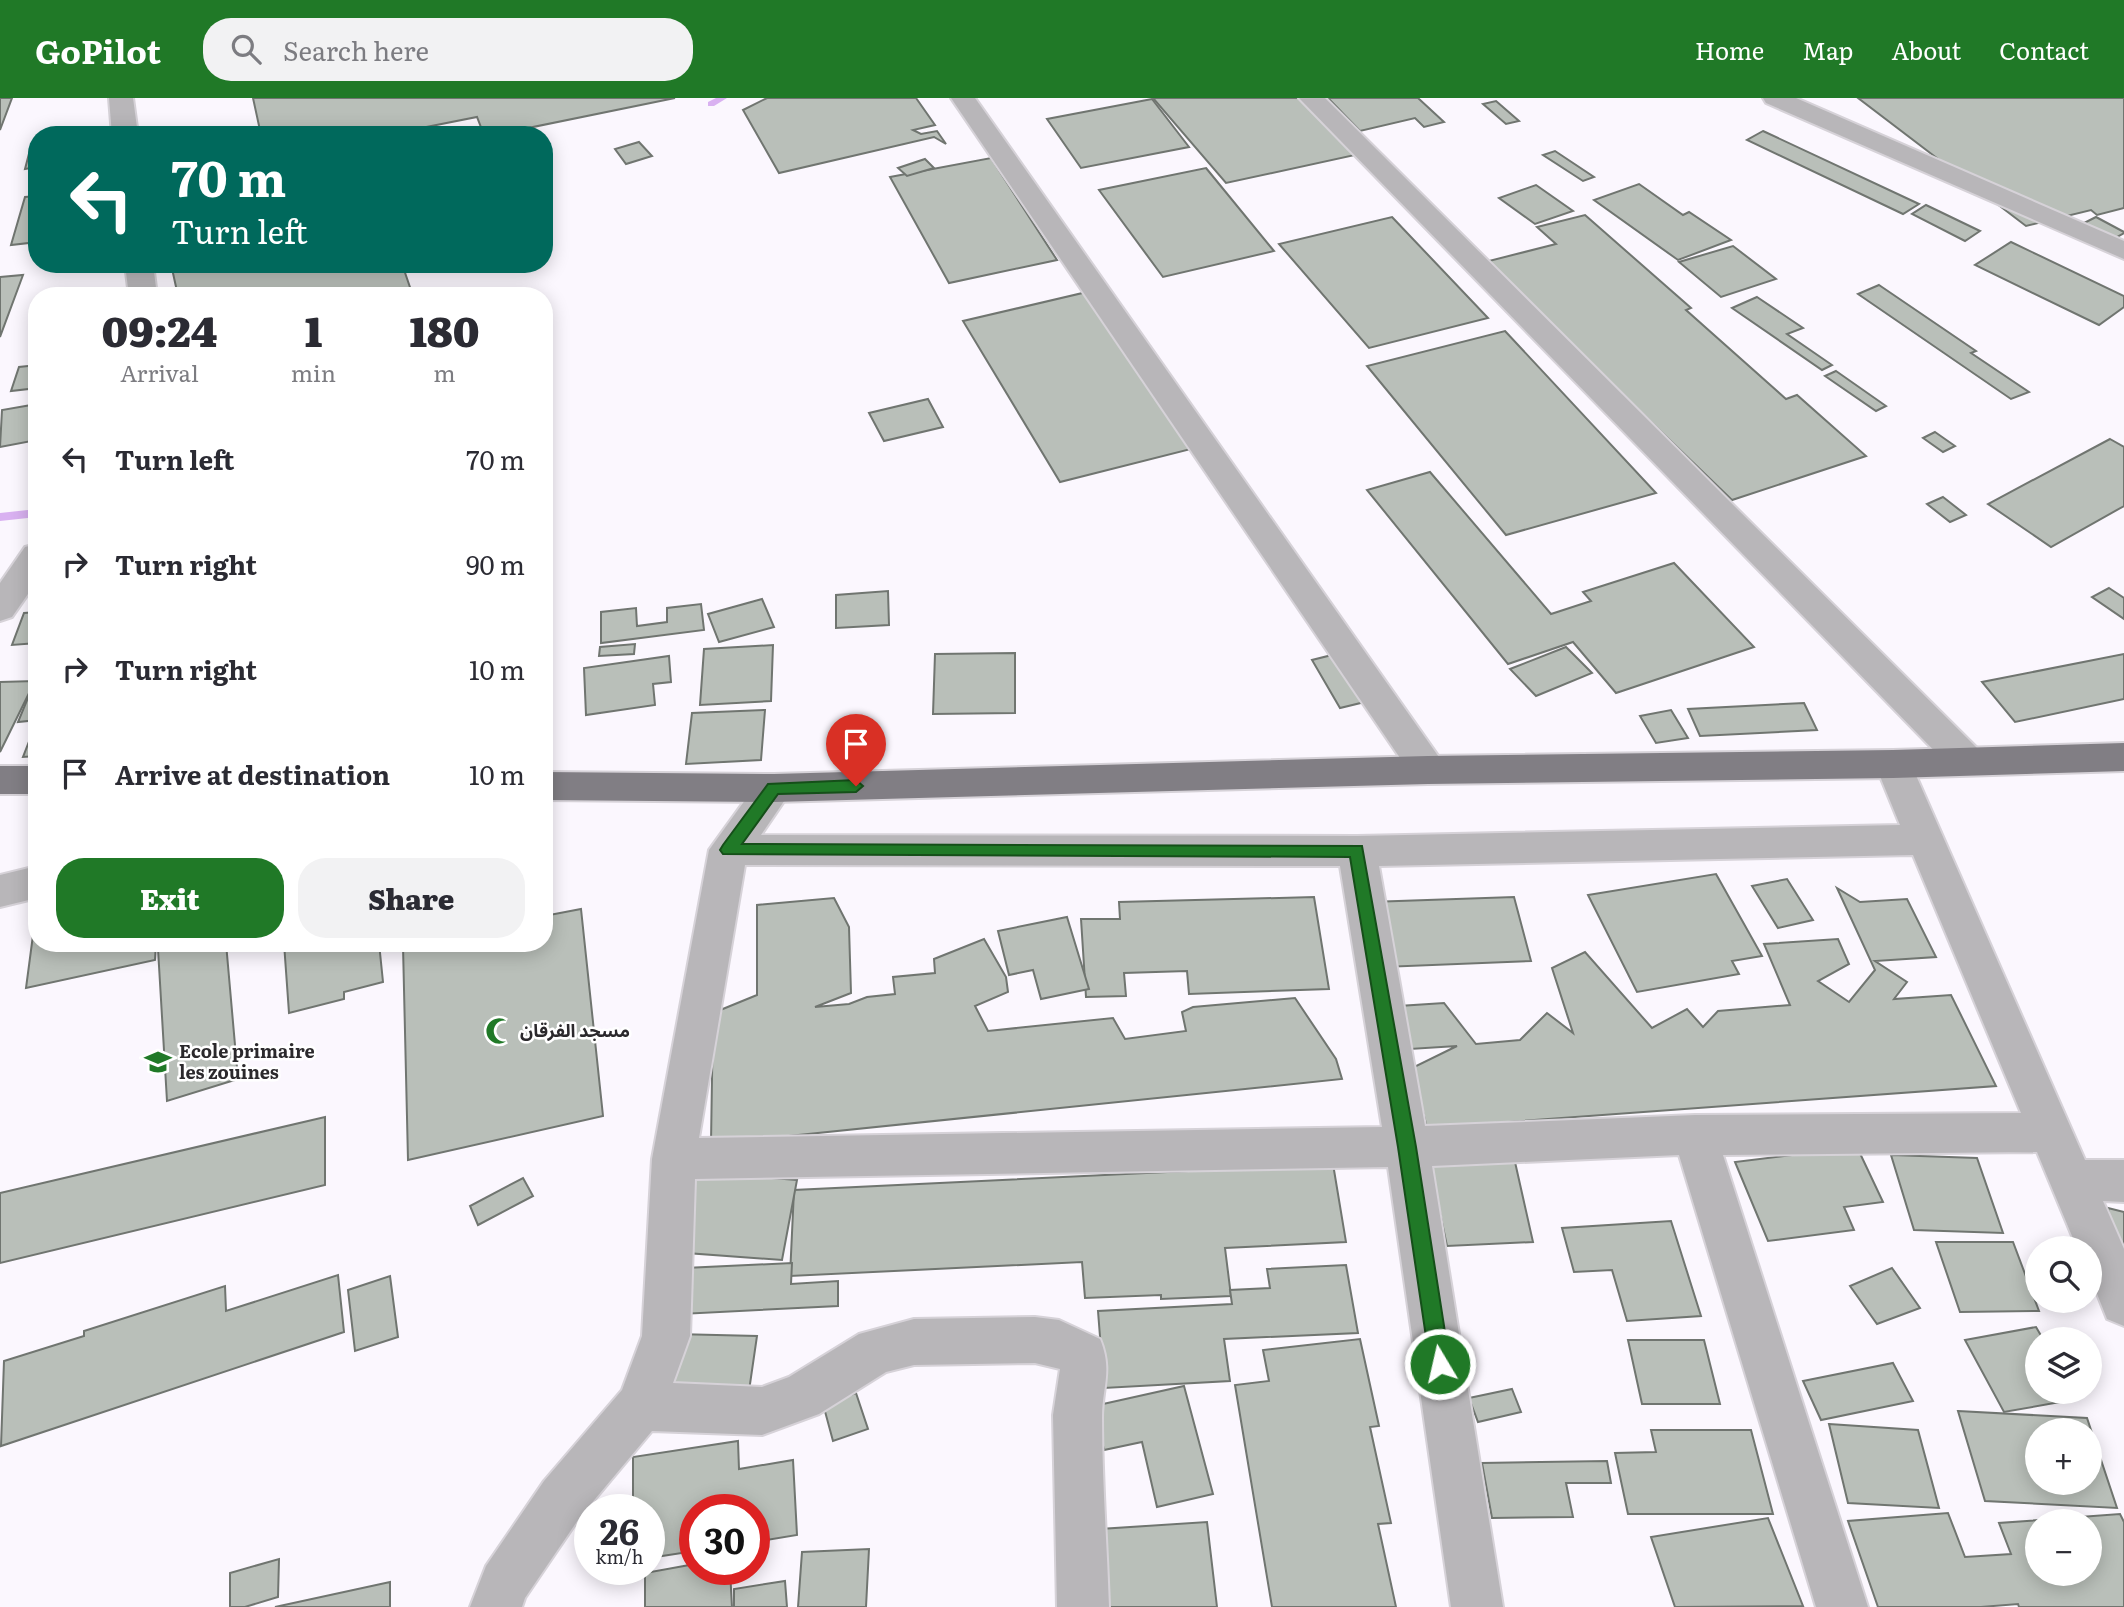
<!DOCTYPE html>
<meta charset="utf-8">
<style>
:root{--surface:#fff;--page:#f2f2f3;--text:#2b2b33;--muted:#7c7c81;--accent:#207927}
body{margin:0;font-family:Literata,"Noto Sans Arabic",serif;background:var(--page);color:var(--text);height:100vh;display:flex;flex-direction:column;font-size:26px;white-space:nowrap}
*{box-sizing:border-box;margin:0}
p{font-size:23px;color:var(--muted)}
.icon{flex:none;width:38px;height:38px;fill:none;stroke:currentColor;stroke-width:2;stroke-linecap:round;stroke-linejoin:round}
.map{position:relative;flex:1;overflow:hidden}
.details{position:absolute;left:28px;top:189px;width:525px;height:665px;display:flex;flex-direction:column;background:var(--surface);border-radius:28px;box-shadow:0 4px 18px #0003}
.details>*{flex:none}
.guide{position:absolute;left:28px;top:28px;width:525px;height:147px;border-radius:28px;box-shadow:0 4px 18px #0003;background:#00695c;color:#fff;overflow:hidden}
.tools{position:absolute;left:2025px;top:1138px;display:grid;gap:14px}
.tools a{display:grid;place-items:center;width:77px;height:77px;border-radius:50%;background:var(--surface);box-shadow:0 4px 18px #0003;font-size:35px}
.speed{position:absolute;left:574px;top:1396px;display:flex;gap:14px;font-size:35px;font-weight:700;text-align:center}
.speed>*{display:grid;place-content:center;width:91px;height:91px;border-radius:50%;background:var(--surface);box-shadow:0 4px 18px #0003;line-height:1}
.speed small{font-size:18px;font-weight:400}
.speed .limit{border:10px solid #d22;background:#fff;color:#111}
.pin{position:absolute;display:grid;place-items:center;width:60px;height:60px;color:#fff;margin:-72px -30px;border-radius:50% 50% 50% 0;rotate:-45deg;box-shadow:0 0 7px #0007}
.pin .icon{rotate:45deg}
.me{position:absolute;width:77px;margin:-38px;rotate:351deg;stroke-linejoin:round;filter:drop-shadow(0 0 5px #0008)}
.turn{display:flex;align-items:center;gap:24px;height:147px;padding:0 28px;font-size:32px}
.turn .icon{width:91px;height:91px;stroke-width:2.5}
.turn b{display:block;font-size:49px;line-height:60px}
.eta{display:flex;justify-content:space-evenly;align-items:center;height:119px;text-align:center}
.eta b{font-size:42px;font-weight:800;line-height:49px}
.primary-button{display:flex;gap:14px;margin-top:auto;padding:14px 28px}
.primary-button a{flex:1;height:80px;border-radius:28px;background:var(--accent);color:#fff;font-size:28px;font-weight:800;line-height:80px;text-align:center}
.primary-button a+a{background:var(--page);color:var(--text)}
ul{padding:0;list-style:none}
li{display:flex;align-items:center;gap:21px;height:105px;padding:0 28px}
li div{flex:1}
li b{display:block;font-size:26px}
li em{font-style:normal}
header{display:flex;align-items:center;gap:42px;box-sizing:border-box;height:98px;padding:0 35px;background:var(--accent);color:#fff}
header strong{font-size:33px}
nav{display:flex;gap:38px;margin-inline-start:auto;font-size:24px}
.search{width:490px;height:63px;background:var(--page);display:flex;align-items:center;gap:18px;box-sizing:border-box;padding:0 24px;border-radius:28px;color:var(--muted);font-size:26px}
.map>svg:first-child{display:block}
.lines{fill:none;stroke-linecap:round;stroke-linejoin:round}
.stream{fill:#d9b1f1;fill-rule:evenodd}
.building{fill:#b9bfb9;stroke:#707570;stroke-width:2;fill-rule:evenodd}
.minor-casing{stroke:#d6d2d8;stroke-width:4}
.major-casing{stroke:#d6d2d8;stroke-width:4}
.minor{fill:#b8b6b9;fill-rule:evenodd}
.major{fill:#817e84;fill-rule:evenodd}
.route{fill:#207927;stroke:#154f19;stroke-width:2}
.labels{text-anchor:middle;stroke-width:5;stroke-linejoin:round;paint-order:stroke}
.poi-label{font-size:18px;font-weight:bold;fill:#2b292c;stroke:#fff;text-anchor:start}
</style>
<header>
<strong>GoPilot</strong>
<div class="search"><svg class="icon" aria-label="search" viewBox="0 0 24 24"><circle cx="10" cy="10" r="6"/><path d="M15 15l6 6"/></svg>Search here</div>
<nav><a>Home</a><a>Map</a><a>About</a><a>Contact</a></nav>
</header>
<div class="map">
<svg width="2124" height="1509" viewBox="0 0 2124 1509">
<rect width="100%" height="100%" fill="#fbf7fe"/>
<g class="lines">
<g class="stream">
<path d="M 716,0 L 727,0 L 714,8 L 708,8 L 708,4 Z"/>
<path d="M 37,411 L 37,419 L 0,423 L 0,415 Z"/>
</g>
</g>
<g class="building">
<path d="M 0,0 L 12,0 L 0,32 Z"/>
<path d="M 253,0 L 675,0 L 494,37 L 484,37 L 477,19 L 386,37 L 261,37 Z"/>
<path d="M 767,0 L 916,0 L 935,27 L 913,32 L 921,36 L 937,33 L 946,46 L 934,39 L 779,75 L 743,12 Z"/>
<path d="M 1153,0 L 1300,0 L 1355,57 L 1226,85 Z"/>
<path d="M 1328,0 L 1418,0 L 1444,24 L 1424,29 L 1415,20 L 1360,33 Z"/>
<path d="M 1858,0 L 2124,0 L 2124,110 L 2097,117 L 2091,112 L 2026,128 Z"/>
<path d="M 1152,1 L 1189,49 L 1081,70 L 1047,21 Z"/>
<path d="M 1496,3 L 1519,23 L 1506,26 L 1483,6 Z"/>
<path d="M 1763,33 L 1919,106 L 1903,116 L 1747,42 Z"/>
<path d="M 639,44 L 652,58 L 626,66 L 615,51 Z"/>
<path d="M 37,47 L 37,69 L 25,71 L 31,48 Z"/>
<path d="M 1555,53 L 1594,79 L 1583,83 L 1543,57 Z"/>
<path d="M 991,60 L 1057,162 L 949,185 L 890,79 Z"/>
<path d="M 925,61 L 934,70 L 907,78 L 898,70 Z"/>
<path d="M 1206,70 L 1274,153 L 1163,179 L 1099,92 Z"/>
<path d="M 1639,86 L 1683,117 L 1689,114 L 1731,142 L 1678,162 L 1594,102 Z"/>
<path d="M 1536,87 L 1573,113 L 1535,126 L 1499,100 Z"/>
<path d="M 37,98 L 37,144 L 11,147 L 25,99 Z"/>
<path d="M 1926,107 L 1980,133 L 1965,143 L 1912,116 Z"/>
<path d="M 1585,117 L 1691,210 L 1686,212 L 1786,301 L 1797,297 L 1866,358 L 1732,402 L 1485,164 L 1556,146 L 1537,129 Z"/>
<path d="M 1392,119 L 1488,220 L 1369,250 L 1279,146 Z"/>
<path d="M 2096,119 L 2124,134 L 2124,135 L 2108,144 L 2078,128 Z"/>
<path d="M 2011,144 L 2124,198 L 2124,209 L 2099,227 L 1975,167 Z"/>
<path d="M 1733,148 L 1776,181 L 1721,199 L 1679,164 Z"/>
<path d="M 171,166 L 402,166 L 413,198 L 178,198 Z"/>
<path d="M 23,177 L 0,239 L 0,179 Z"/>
<path d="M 1879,187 L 1976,253 L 1971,255 L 2029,294 L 2011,301 L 1858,196 Z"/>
<path d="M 1087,194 L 1195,350 L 1060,384 L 963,223 Z"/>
<path d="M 1757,199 L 1803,230 L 1787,236 L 1832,267 L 1822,272 L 1732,210 Z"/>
<path d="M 1505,233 L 1656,395 L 1506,437 L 1367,268 Z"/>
<path d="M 37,267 L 37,290 L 11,293 L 19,269 Z"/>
<path d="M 1836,273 L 1886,308 L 1876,313 L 1825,278 Z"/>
<path d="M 928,301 L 943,329 L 884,343 L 869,315 Z"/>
<path d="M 37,306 L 37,342 L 0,349 L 2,312 Z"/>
<path d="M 1935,334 L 1955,348 L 1943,354 L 1923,340 Z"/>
<path d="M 2110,341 L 2124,349 L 2124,408 L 2051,449 L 1988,406 Z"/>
<path d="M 1430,374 L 1551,516 L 1591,503 L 1583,494 L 1674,465 L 1754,549 L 1616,595 L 1573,544 L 1508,566 L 1367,392 Z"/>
<path d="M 1943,399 L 1966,417 L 1950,424 L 1927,406 Z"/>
<path d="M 2109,490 L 2124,500 L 2124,521 L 2092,499 Z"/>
<path d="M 888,493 L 889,527 L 836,530 L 836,497 Z"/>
<path d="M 762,501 L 774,529 L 719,544 L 708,516 Z"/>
<path d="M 701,506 L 704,532 L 601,545 L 601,514 L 636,510 L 637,528 L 667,524 L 667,510 Z"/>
<path d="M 37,514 L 37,545 L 12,547 L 24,515 Z"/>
<path d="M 635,546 L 634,556 L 599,558 L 600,549 Z"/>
<path d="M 773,547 L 771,603 L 700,607 L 704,551 Z"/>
<path d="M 1566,549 L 1592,575 L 1536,598 L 1510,571 Z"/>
<path d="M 1352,552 L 1381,600 L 1340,610 L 1312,562 Z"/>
<path d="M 1015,555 L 1015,615 L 933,616 L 935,556 Z"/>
<path d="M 2124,556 L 2124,601 L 2015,624 L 1982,584 Z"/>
<path d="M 669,558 L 671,584 L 653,586 L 655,607 L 586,617 L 584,570 Z"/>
<path d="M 35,583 L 0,654 L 0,584 Z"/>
<path d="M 32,590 L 37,590 L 37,622 L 18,624 Z"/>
<path d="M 1804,605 L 1817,632 L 1700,638 L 1688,611 Z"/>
<path d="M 765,612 L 761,662 L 686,666 L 692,615 Z"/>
<path d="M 1671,612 L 1688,640 L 1656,645 L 1640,618 Z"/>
<path d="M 37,623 L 37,658 L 23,659 Z"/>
<path d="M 1716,776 L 1762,858 L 1732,863 L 1739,876 L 1637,894 L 1588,797 Z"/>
<path d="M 1787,781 L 1813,822 L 1778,830 L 1752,788 Z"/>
<path d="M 1837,790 L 1860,804 L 1907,801 L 1936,859 L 1875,863 L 1907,884 L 1894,901 L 1951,897 L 1996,988 L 1427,1030 L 1412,970 L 1457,948 L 1410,951 L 1399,908 L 1444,905 L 1476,946 L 1520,942 L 1547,915 L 1573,935 L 1552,870 L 1585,854 L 1652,930 L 1687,911 L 1703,929 L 1718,913 L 1790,907 L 1764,846 L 1838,841 L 1849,866 L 1818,883 L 1849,904 L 1875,872 Z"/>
<path d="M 1314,799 L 1329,891 L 1189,896 L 1187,873 L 1124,875 L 1126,898 L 1086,899 L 1081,821 L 1120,821 L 1119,804 Z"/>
<path d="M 1514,799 L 1531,863 L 1383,869 L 1370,804 Z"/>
<path d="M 834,800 L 849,829 L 851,895 L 815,909 L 849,906 L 867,899 L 895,896 L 893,879 L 935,875 L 934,861 L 984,841 L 1006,879 L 1008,894 L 975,908 L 988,933 L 1113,920 L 1125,941 L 1186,933 L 1182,914 L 1193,909 L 1295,900 L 1336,961 L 1342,981 L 711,1046 L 713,915 L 757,897 L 757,807 Z"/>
<path d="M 37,807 L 37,845 L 156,845 L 155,862 L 26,890 Z"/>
<path d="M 581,811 L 603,1018 L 408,1062 L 403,848 L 415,845 L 544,845 L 544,818 Z"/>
<path d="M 1067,819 L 1089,891 L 1041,901 L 1033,872 L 1009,877 L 998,833 Z"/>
<path d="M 178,845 L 226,845 L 238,981 L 167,1003 L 158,851 Z"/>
<path d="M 284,845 L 379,845 L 383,884 L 344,894 L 344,901 L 289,915 Z"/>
<path d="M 325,1019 L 325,1087 L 0,1165 L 0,1095 Z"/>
<path d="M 1857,1049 L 1883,1104 L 1844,1109 L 1854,1132 L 1768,1143 L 1735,1064 Z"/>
<path d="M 1891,1057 L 1977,1060 L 2003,1135 L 1914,1132 Z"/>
<path d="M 1515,1064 L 1533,1144 L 1447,1148 L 1430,1068 Z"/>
<path d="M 1333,1066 L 1346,1144 L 1225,1150 L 1231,1198 L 1161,1201 L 1161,1197 L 1085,1200 L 1082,1164 L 790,1178 L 794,1092 Z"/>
<path d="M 691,1074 L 797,1082 L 782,1162 L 673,1154 Z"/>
<path d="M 523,1080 L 533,1098 L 478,1127 L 470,1108 Z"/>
<path d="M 2108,1110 L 2124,1114 L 2124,1186 L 2117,1184 Z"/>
<path d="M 1671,1123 L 1701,1218 L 1627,1223 L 1612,1172 L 1574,1174 L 1562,1130 Z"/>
<path d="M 1936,1144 L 2013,1144 L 2039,1213 L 1960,1214 Z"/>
<path d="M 792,1165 L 791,1186 L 838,1183 L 838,1208 L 681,1216 L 685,1170 Z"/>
<path d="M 1346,1167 L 1358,1235 L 1224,1241 L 1230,1283 L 1104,1290 L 1098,1213 L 1232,1206 L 1230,1192 L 1270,1190 L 1267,1171 Z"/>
<path d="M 1892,1170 L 1920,1210 L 1877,1226 L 1850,1188 Z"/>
<path d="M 338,1177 L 344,1234 L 1,1348 L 4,1263 L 84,1238 L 84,1233 L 225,1188 L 226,1213 Z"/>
<path d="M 390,1178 L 398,1239 L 355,1253 L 348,1192 Z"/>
<path d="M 2036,1229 L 2043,1241 L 2037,1241 L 2037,1293 L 2073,1293 L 2077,1301 L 2004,1314 L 1965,1242 Z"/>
<path d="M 675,1236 L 757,1238 L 749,1293 L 666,1290 Z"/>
<path d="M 1360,1241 L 1379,1328 L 1370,1329 L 1391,1425 L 1378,1426 L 1396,1509 L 1272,1509 L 1235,1287 L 1269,1283 L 1263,1252 Z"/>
<path d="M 1628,1242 L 1704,1242 L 1720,1306 L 1642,1306 Z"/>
<path d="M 1893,1265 L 1913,1303 L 1821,1322 L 1803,1283 Z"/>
<path d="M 1184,1288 L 1213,1396 L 1157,1409 L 1142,1344 L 1104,1352 L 1094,1308 Z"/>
<path d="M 1512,1291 L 1521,1314 L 1478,1324 L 1469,1300 Z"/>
<path d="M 856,1295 L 868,1331 L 833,1343 L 823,1306 Z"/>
<path d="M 1958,1313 L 2087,1320 L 2117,1410 L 1985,1403 ZM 2037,1332 L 2090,1332 L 2090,1384 L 2037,1384 Z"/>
<path d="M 1829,1326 L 1918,1332 L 1939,1410 L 1848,1405 Z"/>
<path d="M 1651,1332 L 1751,1332 L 1773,1416 L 1628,1416 L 1615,1355 L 1656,1354 Z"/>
<path d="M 738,1343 L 739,1371 L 793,1362 L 797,1437 L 754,1444 L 754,1412 L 695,1412 L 695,1453 L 649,1460 L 649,1412 L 633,1412 L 633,1359 Z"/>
<path d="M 1607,1363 L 1611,1385 L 1566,1385 L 1573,1419 L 1492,1420 L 1482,1365 Z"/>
<path d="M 1948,1415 L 1965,1459 L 2011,1456 L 1999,1425 L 2120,1416 L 2124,1424 L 2124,1509 L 2019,1509 L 2018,1506 L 1981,1509 L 1878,1509 L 1848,1423 ZM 2037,1423 L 2090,1423 L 2090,1475 L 2037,1475 Z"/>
<path d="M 1768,1420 L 1803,1508 L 1675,1509 L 1651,1439 Z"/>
<path d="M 1207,1424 L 1217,1509 L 1107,1509 L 1100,1431 Z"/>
<path d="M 869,1451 L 866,1509 L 798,1509 L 802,1454 Z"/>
<path d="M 279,1461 L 278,1499 L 245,1509 L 230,1509 L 230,1475 Z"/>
<path d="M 695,1466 L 695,1472 L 730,1472 L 732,1509 L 645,1509 L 645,1475 Z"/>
<path d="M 785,1483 L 787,1509 L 734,1509 L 734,1491 Z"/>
<path d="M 390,1484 L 390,1509 L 275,1509 Z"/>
</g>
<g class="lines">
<defs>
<g id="minor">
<path d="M 109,0 L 133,0 L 138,37 L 112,37 Z"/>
<path d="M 951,0 L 975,0 L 1441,662 L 1446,672 L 1441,682 L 1428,686 L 1415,682 Z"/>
<path d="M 1299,0 L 1325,0 L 1979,652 L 1984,662 L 1979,672 L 1966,676 L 1953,672 Z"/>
<path d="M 1763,0 L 1796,0 L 2124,143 L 2124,161 L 1766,5 Z"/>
<path d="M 125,166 L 153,166 L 157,198 L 129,198 Z"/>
<path d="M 37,446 L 37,483 L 12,519 L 0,523 L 0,485 L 25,449 Z"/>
<path d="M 1893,652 L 1906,656 L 1911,666 L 2085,1062 L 2124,1062 L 2124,1104 L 2103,1103 L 2124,1151 L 2124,1228 L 2107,1221 L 2090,1178 L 2090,1150 L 2077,1150 L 2037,1054 L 1723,1057 L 1868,1509 L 1816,1509 L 1679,1057 L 1432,1068 L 1503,1509 L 1451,1509 L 1388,1069 L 695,1081 L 690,1238 L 673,1285 L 762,1289 L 789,1279 L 859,1236 L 914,1221 L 1035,1219 L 1059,1222 L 1100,1241 C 1113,1273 1102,1289 1102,1320 C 1102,1383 1107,1446 1109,1509 L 1057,1509 L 1053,1317 L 1060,1271 L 1035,1265 L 914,1267 L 886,1274 L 819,1316 L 762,1337 L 652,1333 L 580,1419 L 525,1500 L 522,1509 L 470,1509 L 486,1468 L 544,1383 L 622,1292 L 642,1238 L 652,1061 L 709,752 L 761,680 L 774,676 L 787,680 L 793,690 L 761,737 L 1357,738 L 1900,727 L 1875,666 L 1880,656 ZM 1913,757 L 2021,1015 L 1695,1017 L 1425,1028 L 1379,768 ZM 745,767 L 1340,768 L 1382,1029 L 699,1040 Z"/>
<path d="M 37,768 L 37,800 L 0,809 L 0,777 Z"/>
</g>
<g id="major">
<path d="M 2124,645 L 2124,673 L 1893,680 L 1428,686 L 774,704 L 544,702 L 544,674 L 774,676 L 1428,658 L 1893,652 Z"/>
<rect x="0" y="668" width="37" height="28"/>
</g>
</defs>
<use href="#minor" class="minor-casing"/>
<use href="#major" class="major-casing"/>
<use href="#minor" class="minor"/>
<use href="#major" class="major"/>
</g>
<path class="route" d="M 856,682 L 863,688 L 856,694 L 778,696 L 742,746 L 1362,748 L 1416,1049 L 1450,1266 L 1447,1273 L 1440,1275 L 1433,1273 L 1430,1266 L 1398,1049 L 1350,759 L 723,756 L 720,752 L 723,747 L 768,686 Z"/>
<defs>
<symbol id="mosque-bare" viewBox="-9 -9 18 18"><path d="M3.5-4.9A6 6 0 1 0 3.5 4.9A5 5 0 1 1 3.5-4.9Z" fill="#207927" stroke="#fff" stroke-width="2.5" paint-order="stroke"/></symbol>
<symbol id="school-bare" viewBox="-9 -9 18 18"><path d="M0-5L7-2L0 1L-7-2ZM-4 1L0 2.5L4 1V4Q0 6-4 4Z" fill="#207927" stroke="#fff" stroke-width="2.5" paint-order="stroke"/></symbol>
</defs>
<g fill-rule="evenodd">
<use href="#mosque-bare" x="480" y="914" width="38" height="38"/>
<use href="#school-bare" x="139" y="945" width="38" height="38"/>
</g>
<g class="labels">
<g class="poi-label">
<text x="520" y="939">مسجد الفرقان</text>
<text x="179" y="960">Ecole primaire<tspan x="179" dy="21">les zouines</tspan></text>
</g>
</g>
</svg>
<div class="tools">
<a><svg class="icon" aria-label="search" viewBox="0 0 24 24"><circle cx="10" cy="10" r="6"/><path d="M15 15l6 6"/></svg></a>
<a><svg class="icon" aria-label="layers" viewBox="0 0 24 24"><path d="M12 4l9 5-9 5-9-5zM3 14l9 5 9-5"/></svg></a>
<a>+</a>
<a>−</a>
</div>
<div class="speed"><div>26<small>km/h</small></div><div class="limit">30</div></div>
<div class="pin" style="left:856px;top:688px;background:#d93025"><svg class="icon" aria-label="arrive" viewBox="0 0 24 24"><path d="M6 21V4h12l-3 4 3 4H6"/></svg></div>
<svg class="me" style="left:1440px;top:1266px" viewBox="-20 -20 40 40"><circle r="17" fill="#207927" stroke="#fff" stroke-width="3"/><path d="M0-11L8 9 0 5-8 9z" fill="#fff"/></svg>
<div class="guide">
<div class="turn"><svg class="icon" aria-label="left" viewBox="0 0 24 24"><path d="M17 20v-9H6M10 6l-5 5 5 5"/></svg><div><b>70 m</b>Turn left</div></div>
</div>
<section class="details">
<div class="eta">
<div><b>09:24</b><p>Arrival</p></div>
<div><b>1</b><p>min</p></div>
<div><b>180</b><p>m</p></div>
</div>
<ul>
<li><svg class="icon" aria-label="left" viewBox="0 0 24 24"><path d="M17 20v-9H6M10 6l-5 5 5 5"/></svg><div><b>Turn left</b></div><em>70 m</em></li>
<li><svg class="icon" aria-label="right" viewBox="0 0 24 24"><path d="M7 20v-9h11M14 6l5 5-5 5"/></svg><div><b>Turn right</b></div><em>90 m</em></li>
<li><svg class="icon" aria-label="right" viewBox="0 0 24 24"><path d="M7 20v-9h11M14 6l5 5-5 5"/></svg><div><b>Turn right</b></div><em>10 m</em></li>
<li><svg class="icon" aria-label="arrive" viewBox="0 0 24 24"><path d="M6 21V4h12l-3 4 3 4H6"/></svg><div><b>Arrive at destination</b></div><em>10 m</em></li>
</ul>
<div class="primary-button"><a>Exit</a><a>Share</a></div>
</section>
</div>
